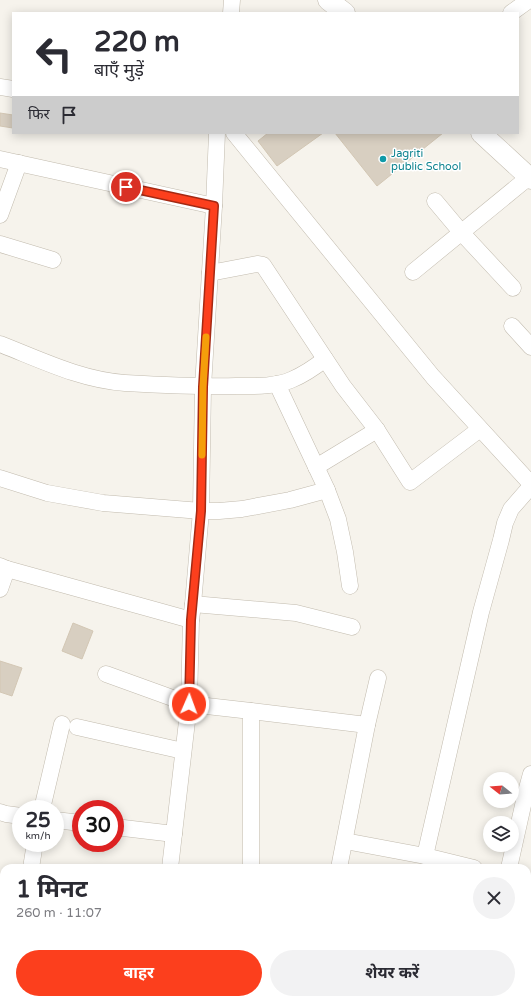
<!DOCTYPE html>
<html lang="hi">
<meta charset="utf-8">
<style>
:root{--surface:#fff;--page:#f2f2f3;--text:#2b2b33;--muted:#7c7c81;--accent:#fc3f1d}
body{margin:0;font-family:"Varela Round","Noto Sans Devanagari",sans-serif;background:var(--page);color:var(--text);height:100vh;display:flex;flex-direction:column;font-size:15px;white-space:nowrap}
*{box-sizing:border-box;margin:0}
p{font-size:13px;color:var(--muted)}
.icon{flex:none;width:22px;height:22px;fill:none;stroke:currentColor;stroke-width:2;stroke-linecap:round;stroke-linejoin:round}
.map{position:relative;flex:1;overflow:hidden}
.drawer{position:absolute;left:0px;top:864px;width:531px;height:140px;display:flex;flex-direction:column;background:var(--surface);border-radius:12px 12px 0 0;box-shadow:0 2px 10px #0003}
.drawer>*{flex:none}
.top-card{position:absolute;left:12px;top:12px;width:507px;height:122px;border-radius:0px;box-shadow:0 2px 10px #0003;background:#fff;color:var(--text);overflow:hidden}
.needle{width:26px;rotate:287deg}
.tools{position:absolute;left:483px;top:772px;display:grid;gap:8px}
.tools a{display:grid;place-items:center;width:36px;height:36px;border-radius:50%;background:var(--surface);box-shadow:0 2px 10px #0003;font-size:20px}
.speed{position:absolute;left:12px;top:800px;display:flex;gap:8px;font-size:20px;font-weight:700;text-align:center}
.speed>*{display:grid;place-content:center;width:52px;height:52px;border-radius:50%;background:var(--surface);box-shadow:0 2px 10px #0003;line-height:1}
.speed small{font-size:10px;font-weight:400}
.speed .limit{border:6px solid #d22;background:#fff;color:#111}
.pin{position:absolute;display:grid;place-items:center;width:34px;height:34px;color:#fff;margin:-17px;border:2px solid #fff;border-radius:50%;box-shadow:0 1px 4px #0007}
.me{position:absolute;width:44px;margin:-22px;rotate:2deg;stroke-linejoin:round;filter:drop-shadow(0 0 3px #0008)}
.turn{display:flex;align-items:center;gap:14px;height:84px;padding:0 16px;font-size:18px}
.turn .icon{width:52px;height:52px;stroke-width:2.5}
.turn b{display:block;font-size:28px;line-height:34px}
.then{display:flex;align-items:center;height:38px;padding:0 16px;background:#0003;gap:8px;font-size:15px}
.round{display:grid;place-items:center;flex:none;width:42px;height:42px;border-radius:21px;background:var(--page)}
.overview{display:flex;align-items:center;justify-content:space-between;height:68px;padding:0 16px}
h1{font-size:24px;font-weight:700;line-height:30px}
.action{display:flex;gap:8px;margin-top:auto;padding:8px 16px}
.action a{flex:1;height:46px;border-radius:24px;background:var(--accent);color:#fff;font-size:16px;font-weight:700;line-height:46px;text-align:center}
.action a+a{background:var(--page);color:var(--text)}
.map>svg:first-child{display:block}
.building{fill:#d8cfc1;stroke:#d3c7b4}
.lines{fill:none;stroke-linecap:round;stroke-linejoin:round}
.minor-casing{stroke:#c2bbae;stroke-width:17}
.tertiary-casing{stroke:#c2bbae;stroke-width:21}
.minor{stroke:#fff;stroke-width:16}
.tertiary{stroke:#fff;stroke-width:20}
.route-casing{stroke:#a42913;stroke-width:10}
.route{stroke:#fc3f1d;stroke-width:7}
.slow{stroke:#f59e0b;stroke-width:7}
.culture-dot{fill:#0f9aa8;stroke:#fff;stroke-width:1.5}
.labels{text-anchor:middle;stroke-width:3;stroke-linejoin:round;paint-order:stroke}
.culture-label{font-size:11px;fill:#0d838f;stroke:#fff;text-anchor:start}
</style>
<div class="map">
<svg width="531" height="1004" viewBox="0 0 531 1004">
<rect width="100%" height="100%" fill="#f6f3ec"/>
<g class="building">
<path d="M 0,113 L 13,115 L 13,128 L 0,126 Z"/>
<path d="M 268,133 L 323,133 L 277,166 L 258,141 Z"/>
<path d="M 335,133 L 443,133 L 377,186 Z"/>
<path d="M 73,623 L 93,631 L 82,659 L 62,651 Z"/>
<path d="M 0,661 L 22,668 L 12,696 L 0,692 Z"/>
</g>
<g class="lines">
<defs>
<g id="minor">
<path d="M 231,13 L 232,0"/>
<path d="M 511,13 L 529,0"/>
<path d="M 0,87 L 13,89"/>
<path d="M 234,133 L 433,377 L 531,484"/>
<path d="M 0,159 L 214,206"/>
<path d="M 435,201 L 461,232 L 513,288"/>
<path d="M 0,215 L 19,163"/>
<path d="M 0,244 L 53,260"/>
<path d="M 413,272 L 529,177"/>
<path d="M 210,273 L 257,264 L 263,265 L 343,386 L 377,430 L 410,482 L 480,429"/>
<path d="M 512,326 L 531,347"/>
<path d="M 0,344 C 41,360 81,380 125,383 C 162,385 199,387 236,386 C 254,386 274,387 291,380 C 303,375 315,367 325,359"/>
<path d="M 277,384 L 327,490 L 338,519 L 345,552 L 350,586"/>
<path d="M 316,467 L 377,430"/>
<path d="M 0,478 L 47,493 L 103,503 L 201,511 L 219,511 L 242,509 L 290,500 L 327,490"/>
<path d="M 0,566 L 7,569 L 191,620"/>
<path d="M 0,589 L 7,569"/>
<path d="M 193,604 L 296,613 L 352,627"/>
<path d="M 106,674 L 189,704 L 251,711 L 367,725"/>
<path d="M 251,711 L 251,868"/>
<path d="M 77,727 L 183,751"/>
<path d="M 42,809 L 62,724"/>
<path d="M 0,812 L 6,814 L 21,816"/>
<path d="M 55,820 L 81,823"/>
<path d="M 115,827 L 174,834"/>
<path d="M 345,841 L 425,856 L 474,868"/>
<path d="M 425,856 L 481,612 L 501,540 L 505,523 L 511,509 L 531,486"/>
<path d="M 31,868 L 35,843"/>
<path d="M 170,868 L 189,704 L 191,620 L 193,604 L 201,511 L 203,387 L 214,206 L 217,133"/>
<path d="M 339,868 L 367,725 L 378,678"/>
<path d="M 509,868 L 526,792 L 531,774"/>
<path d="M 527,882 L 531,883"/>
<path d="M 0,894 L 4,894"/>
<path d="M 0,950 L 4,951"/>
<path d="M 204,1000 L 219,1004"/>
<path d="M 306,1004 L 307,1000"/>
<path d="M 469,1004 L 470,1000"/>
</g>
<g id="tertiary">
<path d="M 328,0 L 345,13"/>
<path d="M 481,133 L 531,179"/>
</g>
</defs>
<use href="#minor" class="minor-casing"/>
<use href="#tertiary" class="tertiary-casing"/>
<use href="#minor" class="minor"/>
<use href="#tertiary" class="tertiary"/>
</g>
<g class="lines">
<defs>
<path id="route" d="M 126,187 L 214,206 L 203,387 L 201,511 L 191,620 L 189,704"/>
</defs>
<use href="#route" class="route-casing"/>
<use href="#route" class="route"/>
<path class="slow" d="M 202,455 L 203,387 L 206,337"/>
</g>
<circle class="culture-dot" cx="383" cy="159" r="4"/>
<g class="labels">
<g class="culture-label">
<text x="391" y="157">Jagriti<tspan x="391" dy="13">public School</tspan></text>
</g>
</g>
</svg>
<div class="tools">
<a><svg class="needle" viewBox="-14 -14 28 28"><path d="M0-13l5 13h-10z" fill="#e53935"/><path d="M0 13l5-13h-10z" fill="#7c7c81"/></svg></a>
<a><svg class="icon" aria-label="layers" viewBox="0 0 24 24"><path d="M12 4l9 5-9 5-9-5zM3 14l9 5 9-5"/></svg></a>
</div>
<div class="speed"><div>25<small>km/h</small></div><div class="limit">30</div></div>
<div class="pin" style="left:126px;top:187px;background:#d93025"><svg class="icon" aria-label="arrive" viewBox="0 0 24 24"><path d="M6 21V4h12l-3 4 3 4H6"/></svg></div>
<svg class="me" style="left:189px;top:704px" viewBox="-20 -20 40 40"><circle r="17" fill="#fc3f1d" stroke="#fff" stroke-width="3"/><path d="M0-11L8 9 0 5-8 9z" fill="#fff"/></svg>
<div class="top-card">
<div class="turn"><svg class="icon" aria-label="left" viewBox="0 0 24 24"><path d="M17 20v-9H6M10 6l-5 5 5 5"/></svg><div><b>220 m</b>बाएँ मुड़ें</div></div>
<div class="then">फिर<svg class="icon" aria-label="arrive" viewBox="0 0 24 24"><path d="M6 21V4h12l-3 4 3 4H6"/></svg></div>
</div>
<section class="drawer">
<div class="overview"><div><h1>1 मिनट</h1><p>260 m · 11:07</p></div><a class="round"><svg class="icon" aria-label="close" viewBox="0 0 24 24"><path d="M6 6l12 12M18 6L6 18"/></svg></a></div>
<div class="action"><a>बाहर</a><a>शेयर करें</a></div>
</section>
</div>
